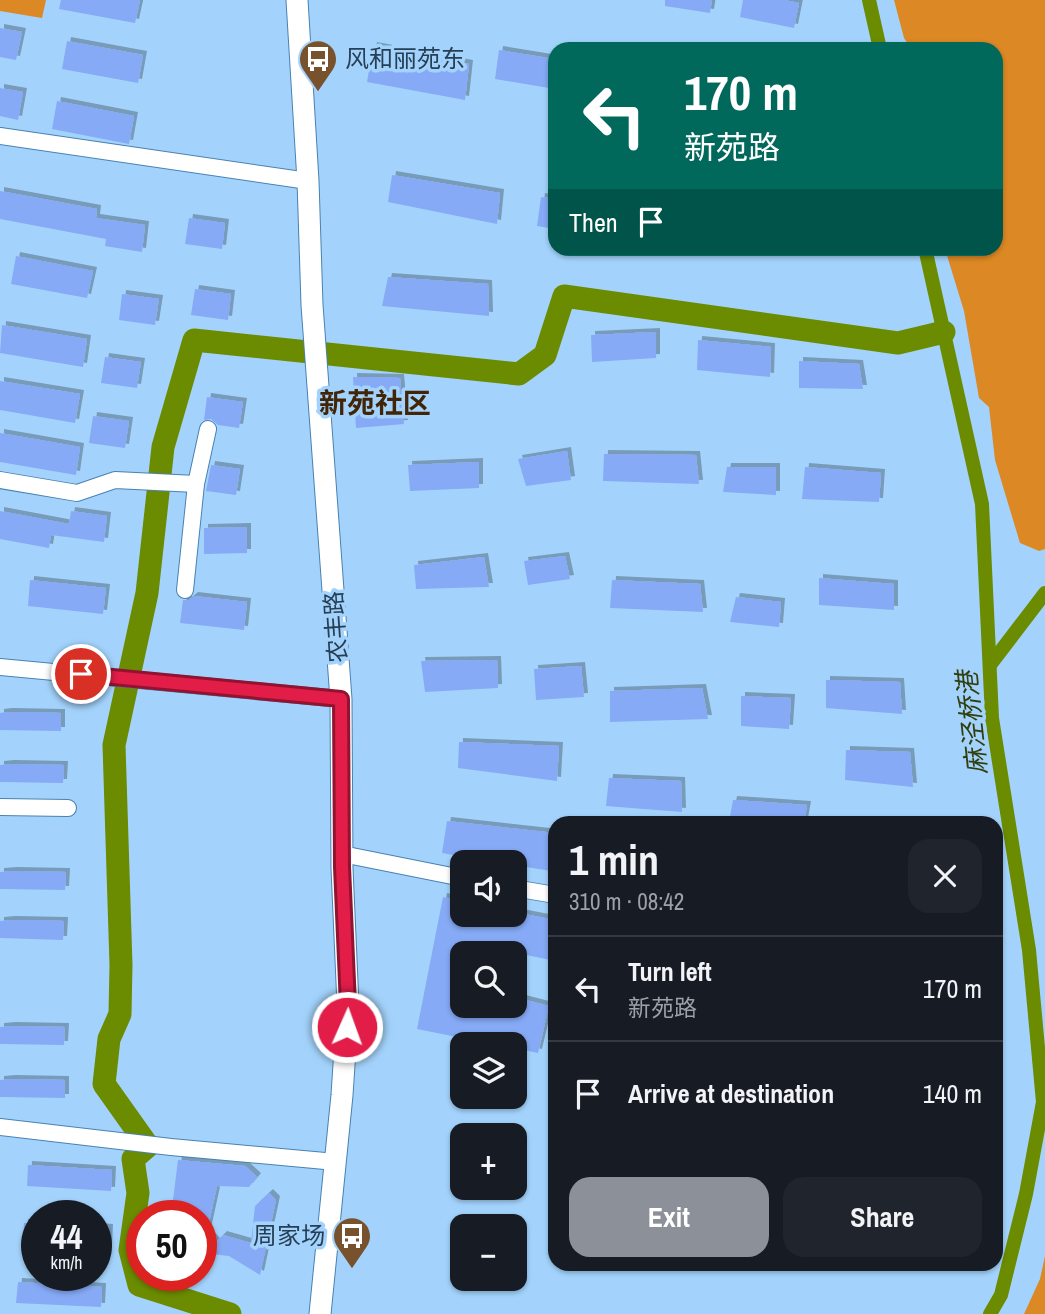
<!DOCTYPE html>
<meta charset="utf-8">
<style>
:root{--surface:#171b24;--page:#20242c;--text:#f1f3f6;--muted:#9ea1a6;--line:#363941;--accent:#8c9099}
body{margin:0;font-family:"Archivo Narrow","Noto Sans SC",sans-serif;background:var(--page);color:var(--text);height:100vh;display:flex;flex-direction:column;font-size:26px;white-space:nowrap}
*{box-sizing:border-box;margin:0}
p{font-size:23px;color:var(--muted)}
.icon{flex:none;width:38px;height:38px;fill:none;stroke:currentColor;stroke-width:2;stroke-linecap:round;stroke-linejoin:round}
.map{position:relative;flex:1;overflow:hidden}
.drawer{position:absolute;left:548px;top:816px;width:455px;height:455px;display:flex;flex-direction:column;background:var(--surface);border-radius:21px;box-shadow:0 2px 5px #0004}
.drawer>*{flex:none}
.hud{position:absolute;left:548px;top:42px;width:455px;height:214px;border-radius:21px;box-shadow:0 2px 5px #0004;background:#00695c;color:#fff;overflow:hidden}
.tools{position:absolute;left:450px;top:850px;display:grid;gap:14px}
.tools a{display:grid;place-items:center;width:77px;height:77px;border-radius:14px;background:var(--surface);box-shadow:0 2px 5px #0004;font-size:35px}
.speed{position:absolute;left:21px;top:1200px;display:flex;gap:14px;font-size:35px;font-weight:700;text-align:center}
.speed>*{display:grid;place-content:center;width:91px;height:91px;border-radius:50%;background:var(--surface);box-shadow:0 2px 5px #0004;line-height:1}
.speed small{font-size:18px;font-weight:400}
.speed .limit{border:10px solid #d22;background:#fff;color:#111}
.pin{position:absolute;display:grid;place-items:center;width:60px;height:60px;color:#fff;margin:-30px;border:4px solid #fff;border-radius:50%;box-shadow:0 2px 7px #0007}
.me{position:absolute;width:77px;margin:-38px;rotate:2deg;stroke-linejoin:round;filter:drop-shadow(0 0 5px #0008)}
.turn{display:flex;align-items:center;gap:24px;height:147px;padding:0 21px;font-size:32px}
.turn .icon{width:91px;height:91px;stroke-width:2.5}
.turn b{display:block;font-size:49px;line-height:60px}
.then{display:flex;align-items:center;height:66px;padding:0 21px;background:#0003;gap:14px;font-size:26px}
.round{display:grid;place-items:center;flex:none;width:74px;height:74px;border-radius:21px;background:var(--page)}
.head{display:flex;align-items:center;justify-content:space-between;height:119px;padding:0 21px}
h1{font-size:42px;font-weight:800;line-height:52px}
.action{display:flex;gap:14px;margin-top:auto;padding:14px 21px}
.action a{flex:1;height:80px;border-radius:21px;background:var(--accent);color:#fff;font-size:28px;font-weight:800;line-height:80px;text-align:center}
.action a+a{background:var(--page);color:var(--text)}
ul{padding:0;list-style:none}
li{display:flex;align-items:center;gap:21px;height:105px;padding:0 21px;border-top:2px solid var(--line)}
li div{flex:1}
li b{display:block;font-size:26px}
li em{font-style:normal}
.map>svg:first-child{display:block}
.green{fill:#dc8824}
.lines{fill:none;stroke-linecap:round;stroke-linejoin:round}
.canal{stroke:#6b8b00;stroke-width:14}
.river{stroke:#6b8b00;stroke-width:23}
.building{fill:#86aaf6;filter:url(#shadow)}
.street-casing{stroke:#4882b1;stroke-width:18}
.secondary-casing{stroke:#4882b1;stroke-width:23}
.street{stroke:#fff;stroke-width:16}
.secondary{stroke:#fff;stroke-width:21}
.route-casing{stroke:#92132f;stroke-width:18}
.route{stroke:#e11d48;stroke-width:12}
.labels{text-anchor:middle;stroke-width:7;stroke-linejoin:round;paint-order:stroke}
.poi-label{font-size:24px;fill:#263f54;stroke:#a3d3fc;text-anchor:start}
.street-label{font-size:24px;fill:#263f54;stroke:#a3d3fc}
.water-label{font-size:26px;font-style:italic;fill:#313f10;stroke:#a3d3fc}
.quarter-label{font-size:28px;font-weight:bold;fill:#412506;stroke:#a3d3fc}
</style>
<div class="map">
<svg width="1045" height="1314" viewBox="0 0 1045 1314">
<defs>
<filter id="shadow"><feDropShadow dx="4" dy="-4" stdDeviation="0" flood-color="#0004"/></filter>
</defs>
<rect width="100%" height="100%" fill="#a3d3fc"/>
<g class="green">
<path d="M 0,0 L 46,0 L 42,18 L 0,11 Z"/>
<path d="M 894,0 L 1045,0 L 1045,549 L 1039,551 L 1020,543 L 995,460 L 989,407 L 979,398 L 964,311 L 945,249 L 996,248 L 996,49 L 911,49 L 904,38 Z"/>
<path d="M 1045,1256 L 1045,1314 L 1024,1314 L 1040,1279 Z"/>
</g>
<g class="lines">
<g class="canal">
<path d="M 869,0 L 880,49"/>
<path d="M 925,248 L 982,504 L 992,718 L 1029,950 L 1043,1102 L 1026,1194 L 1001,1295 L 990,1314"/>
<path d="M 990,665 L 1045,593"/>
</g>
<path class="river" d="M 230,1314 L 139,1285 L 130,1250 L 138,1193 L 133,1159 L 148,1146 L 104,1084 L 109,1039 L 120,1014 L 121,965 L 114,745 L 147,593 L 163,447 L 194,340 L 519,374 L 545,355 L 564,296 L 898,343 L 944,332"/>
</g>
<g class="building">
<path d="M 61,0 L 140,0 L 135,23 L 59,9 Z"/>
<path d="M 665,0 L 712,0 L 710,13 L 665,6 Z"/>
<path d="M 743,0 L 784,0 L 799,3 L 794,28 L 740,17 Z"/>
<path d="M 0,28 L 22,32 L 16,60 L 0,57 Z"/>
<path d="M 67,41 L 143,55 L 138,83 L 62,69 Z"/>
<path d="M 373,46 L 469,64 L 465,100 L 367,82 Z"/>
<path d="M 499,50 L 554,59 L 549,88 L 495,79 Z"/>
<path d="M 0,88 L 23,92 L 18,120 L 0,116 Z"/>
<path d="M 57,101 L 134,116 L 129,144 L 52,129 Z"/>
<path d="M 392,175 L 500,193 L 497,224 L 388,202 Z"/>
<path d="M 0,191 L 97,209 L 96,218 L 145,225 L 142,252 L 105,246 L 106,239 L 0,219 Z"/>
<path d="M 541,197 L 555,199 L 555,229 L 537,226 Z"/>
<path d="M 189,218 L 225,223 L 222,249 L 185,244 Z"/>
<path d="M 16,256 L 93,271 L 87,298 L 11,284 Z"/>
<path d="M 388,277 L 488,284 L 489,316 L 382,306 Z"/>
<path d="M 195,289 L 231,294 L 228,320 L 191,315 Z"/>
<path d="M 122,294 L 159,299 L 155,325 L 119,320 Z"/>
<path d="M 2,325 L 87,339 L 83,367 L 0,353 Z"/>
<path d="M 656,332 L 656,358 L 592,362 L 591,335 Z"/>
<path d="M 698,340 L 771,347 L 770,377 L 697,370 Z"/>
<path d="M 105,357 L 141,362 L 137,388 L 101,383 Z"/>
<path d="M 799,361 L 859,364 L 863,389 L 799,388 Z"/>
<path d="M 353,377 L 400,378 L 404,424 L 356,428 Z"/>
<path d="M 0,381 L 80,394 L 75,423 L 0,410 Z"/>
<path d="M 207,397 L 243,402 L 239,428 L 218,425 L 211,419 L 204,420 Z"/>
<path d="M 93,416 L 129,421 L 125,448 L 89,443 Z"/>
<path d="M 0,433 L 80,447 L 76,475 L 0,462 Z"/>
<path d="M 567,451 L 571,480 L 526,486 L 518,459 Z"/>
<path d="M 604,454 L 696,455 L 699,484 L 603,481 Z"/>
<path d="M 479,462 L 479,488 L 410,491 L 408,465 Z"/>
<path d="M 211,465 L 240,469 L 236,495 L 206,491 Z"/>
<path d="M 727,467 L 776,467 L 776,495 L 723,492 Z"/>
<path d="M 805,467 L 881,473 L 879,502 L 802,499 Z"/>
<path d="M 0,511 L 69,524 L 71,511 L 107,516 L 104,542 L 51,535 L 49,548 L 0,539 Z"/>
<path d="M 247,527 L 247,553 L 204,554 L 204,528 Z"/>
<path d="M 565,556 L 570,579 L 528,585 L 524,561 Z"/>
<path d="M 484,557 L 489,587 L 416,589 L 414,565 Z"/>
<path d="M 819,578 L 894,584 L 894,610 L 819,605 Z"/>
<path d="M 30,580 L 106,588 L 103,614 L 28,606 Z"/>
<path d="M 612,580 L 700,584 L 703,612 L 610,608 Z"/>
<path d="M 194,596 L 247,602 L 244,630 L 180,623 L 183,600 L 189,600 Z"/>
<path d="M 736,597 L 781,602 L 779,627 L 730,622 Z"/>
<path d="M 497,660 L 498,688 L 425,692 L 421,661 Z"/>
<path d="M 581,666 L 584,697 L 536,700 L 534,669 Z"/>
<path d="M 826,680 L 900,682 L 902,714 L 826,708 Z"/>
<path d="M 702,688 L 708,719 L 610,722 L 610,691 Z"/>
<path d="M 741,696 L 791,698 L 789,729 L 741,726 Z"/>
<path d="M 8,712 L 61,713 L 61,731 L 0,730 L 0,713 Z"/>
<path d="M 459,742 L 559,746 L 557,781 L 458,768 Z"/>
<path d="M 846,750 L 910,752 L 913,787 L 845,780 Z"/>
<path d="M 10,764 L 64,765 L 63,783 L 0,782 L 0,765 Z"/>
<path d="M 609,778 L 681,781 L 682,812 L 606,806 Z"/>
<path d="M 733,800 L 807,805 L 804,822 L 729,822 Z"/>
<path d="M 447,821 L 555,833 L 551,871 L 514,865 L 514,863 L 498,863 L 442,853 Z"/>
<path d="M 13,871 L 66,872 L 65,890 L 0,889 L 0,872 Z"/>
<path d="M 443,897 L 462,901 L 462,915 L 514,915 L 514,912 L 555,920 L 555,961 L 469,943 L 467,954 L 462,954 L 462,1006 L 514,1006 L 514,997 L 549,1006 L 538,1053 L 514,1048 L 514,1045 L 497,1045 L 417,1029 Z"/>
<path d="M 11,920 L 64,921 L 63,940 L 0,938 L 0,921 Z"/>
<path d="M 12,1026 L 65,1027 L 64,1045 L 0,1044 L 0,1027 Z"/>
<path d="M 12,1079 L 65,1080 L 65,1098 L 0,1097 L 0,1080 Z"/>
<path d="M 178,1160 L 245,1166 L 257,1177 L 249,1187 L 217,1186 L 207,1232 L 216,1242 L 223,1235 L 251,1243 L 255,1206 L 269,1193 L 276,1200 L 260,1275 L 229,1256 L 201,1253 L 201,1216 L 171,1216 Z"/>
<path d="M 28,1165 L 112,1170 L 111,1191 L 27,1186 Z"/>
<path d="M 24,1223 L 37,1223 L 37,1244 L 23,1244 Z"/>
<path d="M 96,1227 L 109,1228 L 108,1249 L 96,1248 Z"/>
<path d="M 18,1282 L 102,1287 L 101,1307 L 16,1303 Z"/>
</g>
<g class="lines">
<defs>
<g id="street">
<path d="M 0,136 L 308,181"/>
<path d="M 0,480 L 77,493 L 115,480 L 196,484"/>
<path d="M 185,590 L 196,484 L 208,429"/>
<path d="M 0,667 L 341,699"/>
<path d="M 0,807 L 68,808"/>
<path d="M 342,854 L 462,878"/>
<path d="M 514,888 L 555,895"/>
<path d="M 0,1127 L 171,1147 L 336,1162"/>
</g>
<path id="secondary" d="M 297,0 L 308,181 L 312,305 L 341,699 L 342,868 L 348,1005 L 342,1095 L 320,1314"/>
</defs>
<use href="#street" class="street-casing"/>
<use href="#secondary" class="secondary-casing"/>
<use href="#street" class="street"/>
<use href="#secondary" class="secondary"/>
</g>
<g class="lines">
<defs>
<path id="route" d="M 81,674 L 341,699 L 342,867 L 348,1005 L 347,1027"/>
</defs>
<use href="#route" class="route-casing"/>
<use href="#route" class="route"/>
</g>
<defs>
<symbol id="bus-pin" viewBox="-11 -11 22 30"><path d="M0 17L-7.5 6A9.5 9.5 0 1 1 7.5 6Z" fill="#77522d" stroke="#a3d3fc"/><path d="M-5-6H5V4H4V6H2V4H-2V6H-4V4H-5ZM-3.5-4V0h7V-4ZM-3.5 1.2v1.5H-2V1.2ZM2 1.2v1.5H3.5V1.2Z" fill="#fff"/></symbol>
</defs>
<g fill-rule="evenodd">
<use href="#bus-pin" x="296" y="37" width="44" height="60"/>
<use href="#bus-pin" x="330" y="1214" width="44" height="60"/>
</g>
<g class="labels">
<g class="poi-label">
<text x="345" y="67">风和丽苑东</text>
<text x="325" y="1244" text-anchor="end">周家场</text>
</g>
<g class="street-label">
<text transform="translate(336 627) rotate(-94)" y="8">农丰路</text>
</g>
<g class="water-label">
<text transform="translate(972 723) rotate(-96)" y="9">麻泾桥港</text>
</g>
<g class="quarter-label">
<text x="375" y="413">新苑社区</text>
</g>
</g>
</svg>
<div class="tools">
<a><svg class="icon" aria-label="sound" viewBox="0 0 24 24"><path d="M4 9h4l5-4v14l-5-4H4zM17 9q2 3 0 6"/></svg></a>
<a><svg class="icon" aria-label="search" viewBox="0 0 24 24"><circle cx="10" cy="10" r="6"/><path d="M15 15l6 6"/></svg></a>
<a><svg class="icon" aria-label="layers" viewBox="0 0 24 24"><path d="M12 4l9 5-9 5-9-5zM3 14l9 5 9-5"/></svg></a>
<a>+</a>
<a>−</a>
</div>
<div class="speed"><div>44<small>km/h</small></div><div class="limit">50</div></div>
<div class="pin" style="left:81px;top:674px;background:#d93025"><svg class="icon" aria-label="arrive" viewBox="0 0 24 24"><path d="M6 21V4h12l-3 4 3 4H6"/></svg></div>
<svg class="me" style="left:347px;top:1027px" viewBox="-20 -20 40 40"><circle r="17" fill="#e11d48" stroke="#fff" stroke-width="3"/><path d="M0-11L8 9 0 5-8 9z" fill="#fff"/></svg>
<div class="hud">
<div class="turn"><svg class="icon" aria-label="left" viewBox="0 0 24 24"><path d="M17 20v-9H6M10 6l-5 5 5 5"/></svg><div><b>170 m</b>新苑路</div></div>
<div class="then">Then<svg class="icon" aria-label="arrive" viewBox="0 0 24 24"><path d="M6 21V4h12l-3 4 3 4H6"/></svg></div>
</div>
<section class="drawer">
<div class="head"><div><h1>1 min</h1><p>310 m · 08:42</p></div><a class="round"><svg class="icon" aria-label="close" viewBox="0 0 24 24"><path d="M6 6l12 12M18 6L6 18"/></svg></a></div>
<ul>
<li><svg class="icon" aria-label="left" viewBox="0 0 24 24"><path d="M17 20v-9H6M10 6l-5 5 5 5"/></svg><div><b>Turn left</b><p>新苑路</p></div><em>170 m</em></li>
<li><svg class="icon" aria-label="arrive" viewBox="0 0 24 24"><path d="M6 21V4h12l-3 4 3 4H6"/></svg><div><b>Arrive at destination</b></div><em>140 m</em></li>
</ul>
<div class="action"><a>Exit</a><a>Share</a></div>
</section>
</div>
